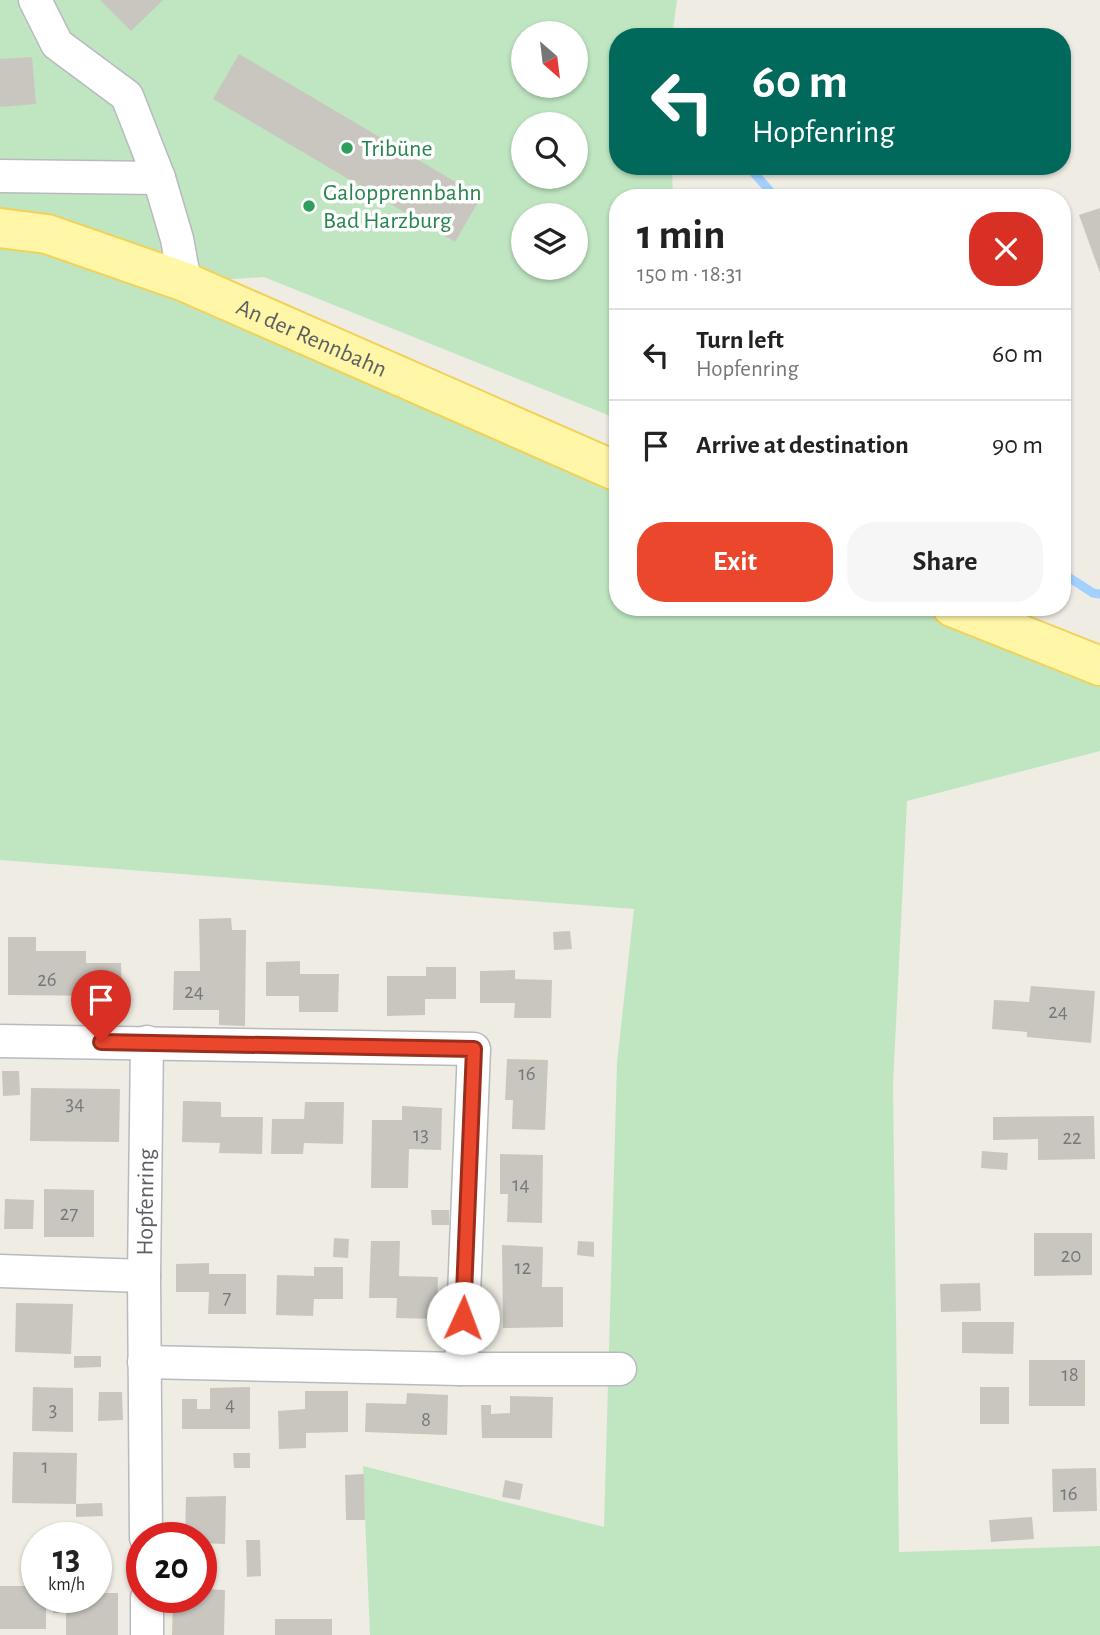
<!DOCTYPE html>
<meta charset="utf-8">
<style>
:root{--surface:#fff;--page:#f6f6f6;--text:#222;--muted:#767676;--line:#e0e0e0;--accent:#eb472c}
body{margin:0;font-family:"Alegreya Sans",sans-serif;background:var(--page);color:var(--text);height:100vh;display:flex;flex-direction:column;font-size:26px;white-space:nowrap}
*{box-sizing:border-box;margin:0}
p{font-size:23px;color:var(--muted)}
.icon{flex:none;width:38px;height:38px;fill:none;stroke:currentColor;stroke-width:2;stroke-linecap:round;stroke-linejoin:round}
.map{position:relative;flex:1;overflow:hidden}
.side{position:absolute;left:609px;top:189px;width:462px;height:427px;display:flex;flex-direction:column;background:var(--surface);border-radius:28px;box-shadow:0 2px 5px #0004}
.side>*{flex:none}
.top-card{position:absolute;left:609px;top:28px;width:462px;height:147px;border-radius:28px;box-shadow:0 2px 5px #0004;background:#00695c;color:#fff;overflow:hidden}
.needle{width:46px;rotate:152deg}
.fabs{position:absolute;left:511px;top:21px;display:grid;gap:14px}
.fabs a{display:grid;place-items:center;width:77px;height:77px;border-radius:50%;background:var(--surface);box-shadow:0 2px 5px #0004;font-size:35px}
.speed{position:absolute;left:21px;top:1522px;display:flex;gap:14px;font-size:35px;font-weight:700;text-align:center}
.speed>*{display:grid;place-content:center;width:91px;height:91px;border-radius:50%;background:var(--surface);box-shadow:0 2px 5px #0004;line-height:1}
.speed small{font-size:18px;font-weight:400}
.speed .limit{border:10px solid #d22;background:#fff;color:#111}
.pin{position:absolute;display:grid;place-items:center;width:60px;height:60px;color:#fff;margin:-72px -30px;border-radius:50% 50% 50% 0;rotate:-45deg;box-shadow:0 0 7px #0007}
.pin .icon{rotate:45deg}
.me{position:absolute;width:77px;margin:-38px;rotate:2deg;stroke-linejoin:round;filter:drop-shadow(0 0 5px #0008)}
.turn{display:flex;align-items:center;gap:24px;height:147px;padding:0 28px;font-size:32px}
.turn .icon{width:91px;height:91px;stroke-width:2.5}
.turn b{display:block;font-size:49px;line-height:60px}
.round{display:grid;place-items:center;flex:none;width:74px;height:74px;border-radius:28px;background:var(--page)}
.head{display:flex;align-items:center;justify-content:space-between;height:119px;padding:0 28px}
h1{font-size:42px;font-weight:600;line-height:52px}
.button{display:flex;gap:14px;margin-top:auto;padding:14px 28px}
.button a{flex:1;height:80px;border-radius:28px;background:var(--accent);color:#fff;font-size:28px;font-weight:600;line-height:80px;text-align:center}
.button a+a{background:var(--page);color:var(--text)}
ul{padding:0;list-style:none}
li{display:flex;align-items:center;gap:21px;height:91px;padding:0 28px;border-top:2px solid var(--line)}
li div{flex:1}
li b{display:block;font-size:26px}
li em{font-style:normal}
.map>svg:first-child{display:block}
.green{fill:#bfe6c1;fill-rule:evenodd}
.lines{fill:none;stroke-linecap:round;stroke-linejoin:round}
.stream{stroke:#a2d0ff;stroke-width:9}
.building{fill:#c9c6c0}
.minor-casing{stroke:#b8babf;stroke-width:35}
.major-casing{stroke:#f3d157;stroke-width:42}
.minor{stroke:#fff;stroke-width:32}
.major{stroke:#fff6a7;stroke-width:38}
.route-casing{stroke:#992e1d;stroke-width:18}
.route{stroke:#eb472c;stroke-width:12}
.leisure-dot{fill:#2e9e5b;stroke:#fff;stroke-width:2.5}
.labels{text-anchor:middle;stroke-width:7;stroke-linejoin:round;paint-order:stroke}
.number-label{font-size:21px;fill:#76787b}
.leisure-label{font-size:24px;fill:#27864d;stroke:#fff;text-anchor:start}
.street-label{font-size:24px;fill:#5b5e64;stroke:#fff}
</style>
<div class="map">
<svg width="1100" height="1635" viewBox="0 0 1100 1635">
<rect width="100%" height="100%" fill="#eeece3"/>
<path class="green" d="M 0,0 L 677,0 L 672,37 L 618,37 L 618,166 L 672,166 L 673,198 L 618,198 L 618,419 L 264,277 L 187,282 L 618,472 L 618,607 L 962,607 L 1100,661 L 1100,751 L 907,801 L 893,1084 L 899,1552 L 1100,1546 L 1100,1635 L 370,1635 L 363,1466 L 604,1527 L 617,1063 L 634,909 L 0,860 ZM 523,33 L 576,33 L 576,86 L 523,86 ZM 523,124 L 576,124 L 576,177 L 523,177 ZM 523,215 L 576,215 L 576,268 L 523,268 Z"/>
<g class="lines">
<g class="stream">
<path d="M 748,166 L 776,198"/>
<path d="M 1062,573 L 1093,593 L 1100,594"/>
</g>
</g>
<g class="building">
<path d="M 100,0 L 163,0 L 131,31 Z"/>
<path d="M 239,54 L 481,197 L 455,242 L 213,99 Z"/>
<path d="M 32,57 L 36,104 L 0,107 L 0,59 Z"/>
<path d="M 1100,208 L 1100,273 L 1079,215 Z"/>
<path d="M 231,918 L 232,930 L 246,930 L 245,1026 L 219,1025 L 219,1010 L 173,1010 L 174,971 L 200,971 L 199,919 Z"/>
<path d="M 570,931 L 572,949 L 554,950 L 553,932 Z"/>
<path d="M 8,937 L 36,937 L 36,951 L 86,951 L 86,963 L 121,963 L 122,996 L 8,995 Z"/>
<path d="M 300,961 L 300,974 L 339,974 L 338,1012 L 299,1012 L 299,996 L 266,996 L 266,962 Z"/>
<path d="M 426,967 L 456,967 L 456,999 L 425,999 L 425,1015 L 387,1016 L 387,976 L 426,976 Z"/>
<path d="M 515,970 L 515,979 L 552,980 L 551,1018 L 514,1018 L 515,1003 L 480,1003 L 480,971 Z"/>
<path d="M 1031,986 L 1095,991 L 1091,1043 L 1027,1037 L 1027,1032 L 992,1029 L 994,1000 L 1029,1002 Z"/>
<path d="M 507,1059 L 548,1060 L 545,1130 L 512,1129 L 513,1100 L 505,1100 Z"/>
<path d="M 2,1071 L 19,1071 L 20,1095 L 3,1096 Z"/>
<path d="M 31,1088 L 120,1089 L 119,1142 L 30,1141 Z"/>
<path d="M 183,1101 L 221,1102 L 221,1117 L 263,1117 L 262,1154 L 219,1153 L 220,1143 L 182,1142 Z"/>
<path d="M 305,1102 L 344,1102 L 343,1144 L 304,1143 L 303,1154 L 271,1154 L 272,1119 L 304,1119 Z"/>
<path d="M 402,1106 L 442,1108 L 441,1150 L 409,1149 L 408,1188 L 371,1188 L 372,1120 L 402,1120 Z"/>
<path d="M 1094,1116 L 1095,1159 L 1038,1160 L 1038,1139 L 993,1140 L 993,1117 Z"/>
<path d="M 982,1151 L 1008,1153 L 1007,1170 L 981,1168 Z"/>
<path d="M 500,1154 L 543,1155 L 542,1223 L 507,1222 L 508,1194 L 500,1194 Z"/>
<path d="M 44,1189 L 94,1190 L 94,1237 L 44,1237 Z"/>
<path d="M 5,1199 L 34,1200 L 33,1229 L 4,1229 Z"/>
<path d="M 431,1210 L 449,1210 L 449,1225 L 432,1225 Z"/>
<path d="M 1034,1233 L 1092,1233 L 1092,1275 L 1034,1276 Z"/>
<path d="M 334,1238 L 349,1239 L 348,1258 L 333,1257 Z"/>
<path d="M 371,1241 L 400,1241 L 399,1276 L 438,1277 L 437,1319 L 396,1318 L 397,1298 L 369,1298 Z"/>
<path d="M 578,1241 L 594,1242 L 594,1257 L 577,1255 Z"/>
<path d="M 502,1245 L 543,1247 L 542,1287 L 563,1287 L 563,1327 L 503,1328 Z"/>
<path d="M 209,1263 L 209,1274 L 246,1274 L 246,1314 L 208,1314 L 209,1292 L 176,1292 L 176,1264 Z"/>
<path d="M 314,1267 L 343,1267 L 343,1299 L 314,1299 L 313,1316 L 276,1315 L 277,1275 L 314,1276 Z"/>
<path d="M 980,1283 L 981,1311 L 941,1312 L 940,1284 Z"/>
<path d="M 16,1303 L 73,1304 L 71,1354 L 15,1352 Z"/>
<path d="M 962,1322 L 1014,1322 L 1013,1354 L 962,1353 Z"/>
<path d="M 74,1356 L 101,1356 L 101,1367 L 74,1368 Z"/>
<rect x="1029" y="1360" width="56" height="46"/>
<path d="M 33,1387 L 73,1388 L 73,1432 L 32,1431 Z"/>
<path d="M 250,1387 L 250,1429 L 182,1429 L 182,1399 L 197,1399 L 197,1409 L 210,1409 L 210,1388 Z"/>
<rect x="980" y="1387" width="29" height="37"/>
<path d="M 305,1391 L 348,1391 L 348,1432 L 306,1433 L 306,1448 L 279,1449 L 278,1411 L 305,1409 Z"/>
<path d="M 99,1392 L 122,1392 L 123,1420 L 98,1421 Z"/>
<path d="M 407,1393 L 448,1395 L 447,1435 L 365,1432 L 366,1403 L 406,1404 Z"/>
<path d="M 510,1396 L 553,1397 L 552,1438 L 482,1438 L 481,1405 L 491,1405 L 491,1414 L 510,1413 Z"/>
<path d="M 13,1452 L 77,1453 L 76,1504 L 12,1503 Z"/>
<path d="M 233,1453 L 250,1453 L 250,1468 L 234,1468 Z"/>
<path d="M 1096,1468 L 1097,1511 L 1053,1512 L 1052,1469 Z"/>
<path d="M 364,1474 L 365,1520 L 346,1520 L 345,1475 Z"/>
<path d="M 505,1480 L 523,1484 L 520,1500 L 502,1497 Z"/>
<path d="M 226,1496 L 225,1544 L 201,1543 L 201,1538 L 185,1538 L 186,1497 Z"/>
<path d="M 102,1503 L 103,1516 L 76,1517 L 76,1504 Z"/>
<path d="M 1032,1517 L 1034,1539 L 991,1542 L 989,1520 Z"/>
<path d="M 246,1540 L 260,1540 L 261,1576 L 247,1577 Z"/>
<path d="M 0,1586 L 37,1586 L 37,1598 L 46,1598 L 46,1629 L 0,1629 Z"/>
<path d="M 201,1589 L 225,1590 L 224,1635 L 172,1635 L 173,1598 L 201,1598 Z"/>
<path d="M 96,1593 L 118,1593 L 118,1635 L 66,1635 L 66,1613 L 53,1613 L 52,1598 L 96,1598 Z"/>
<rect x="275" y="1619" width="57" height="16"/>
</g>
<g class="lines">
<defs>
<g id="minor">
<path d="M 35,0 L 57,44 L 127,96 L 159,178 L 177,239 L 185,282"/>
<path d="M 0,176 L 159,178"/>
<path d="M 0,1041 L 474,1049 L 461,1369 L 144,1362"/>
<path d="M 0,1271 L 144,1276"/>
<path d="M 461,1369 L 620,1369"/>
<path id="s1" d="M 146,1538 L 144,1276 L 147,1042"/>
<path d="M 147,1598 L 147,1635"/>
</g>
<g id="major">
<path id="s2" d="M 0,228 L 47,234 L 185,282 L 618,472"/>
<path d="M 952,607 L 1100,666"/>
</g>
</defs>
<use href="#minor" class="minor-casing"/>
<use href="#major" class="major-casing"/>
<use href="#minor" class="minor"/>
<use href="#major" class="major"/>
</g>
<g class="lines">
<defs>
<path id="route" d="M 101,1042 L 474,1049 L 463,1318"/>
</defs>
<use href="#route" class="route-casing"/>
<use href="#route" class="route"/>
</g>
<g class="leisure-dot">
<circle cx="347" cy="148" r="7"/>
<circle cx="309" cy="206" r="7"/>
</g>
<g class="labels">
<g class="number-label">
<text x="47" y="986">26</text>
<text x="194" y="998">24</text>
<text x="1058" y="1018">24</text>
<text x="527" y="1080">16</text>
<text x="75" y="1110">34</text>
<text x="421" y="1141">13</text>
<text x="1072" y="1144">22</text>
<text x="521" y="1191">14</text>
<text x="69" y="1220">27</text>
<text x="1071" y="1262">20</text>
<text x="523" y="1274">12</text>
<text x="227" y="1304">7</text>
<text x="1070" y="1381">18</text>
<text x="230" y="1411">4</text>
<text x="53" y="1416">3</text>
<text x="426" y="1426">8</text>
<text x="45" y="1473">1</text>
<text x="1069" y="1500">16</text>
</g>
<g class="leisure-label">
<text x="361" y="156">Tribüne</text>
<text x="323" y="200">Galopprennbahn<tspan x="323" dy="28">Bad Harzburg</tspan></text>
</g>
<g class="street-label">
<text dy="8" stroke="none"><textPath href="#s2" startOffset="332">An der Rennbahn</textPath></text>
<text dy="8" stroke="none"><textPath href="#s1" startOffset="336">Hopfenring</textPath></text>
</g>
</g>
</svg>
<div class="fabs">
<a><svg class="needle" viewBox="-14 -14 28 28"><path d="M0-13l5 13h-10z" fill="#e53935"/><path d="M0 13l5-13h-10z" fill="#767676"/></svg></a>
<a><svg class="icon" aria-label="search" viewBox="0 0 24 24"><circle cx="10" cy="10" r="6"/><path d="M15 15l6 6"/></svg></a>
<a><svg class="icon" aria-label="layers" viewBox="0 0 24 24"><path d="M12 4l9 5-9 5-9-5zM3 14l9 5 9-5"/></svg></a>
</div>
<div class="speed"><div>13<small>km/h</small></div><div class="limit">20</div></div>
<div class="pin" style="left:101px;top:1042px;background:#d93025"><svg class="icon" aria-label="arrive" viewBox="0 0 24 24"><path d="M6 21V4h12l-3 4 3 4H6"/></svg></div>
<svg class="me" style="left:463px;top:1318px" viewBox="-20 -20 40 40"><circle r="19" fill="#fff"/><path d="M0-13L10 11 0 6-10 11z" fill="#eb472c"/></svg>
<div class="top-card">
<div class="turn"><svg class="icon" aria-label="left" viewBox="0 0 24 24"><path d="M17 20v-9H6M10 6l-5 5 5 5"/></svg><div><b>60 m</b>Hopfenring</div></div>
</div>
<section class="side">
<div class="head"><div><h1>1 min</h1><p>150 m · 18:31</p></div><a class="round" style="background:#d93025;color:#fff"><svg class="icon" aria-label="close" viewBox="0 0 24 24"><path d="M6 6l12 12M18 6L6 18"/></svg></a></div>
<ul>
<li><svg class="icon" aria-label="left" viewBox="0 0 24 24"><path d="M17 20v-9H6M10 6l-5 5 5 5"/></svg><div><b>Turn left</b><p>Hopfenring</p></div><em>60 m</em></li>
<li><svg class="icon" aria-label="arrive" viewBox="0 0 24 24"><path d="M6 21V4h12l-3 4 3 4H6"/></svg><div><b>Arrive at destination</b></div><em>90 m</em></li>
</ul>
<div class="button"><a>Exit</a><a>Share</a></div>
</section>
</div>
